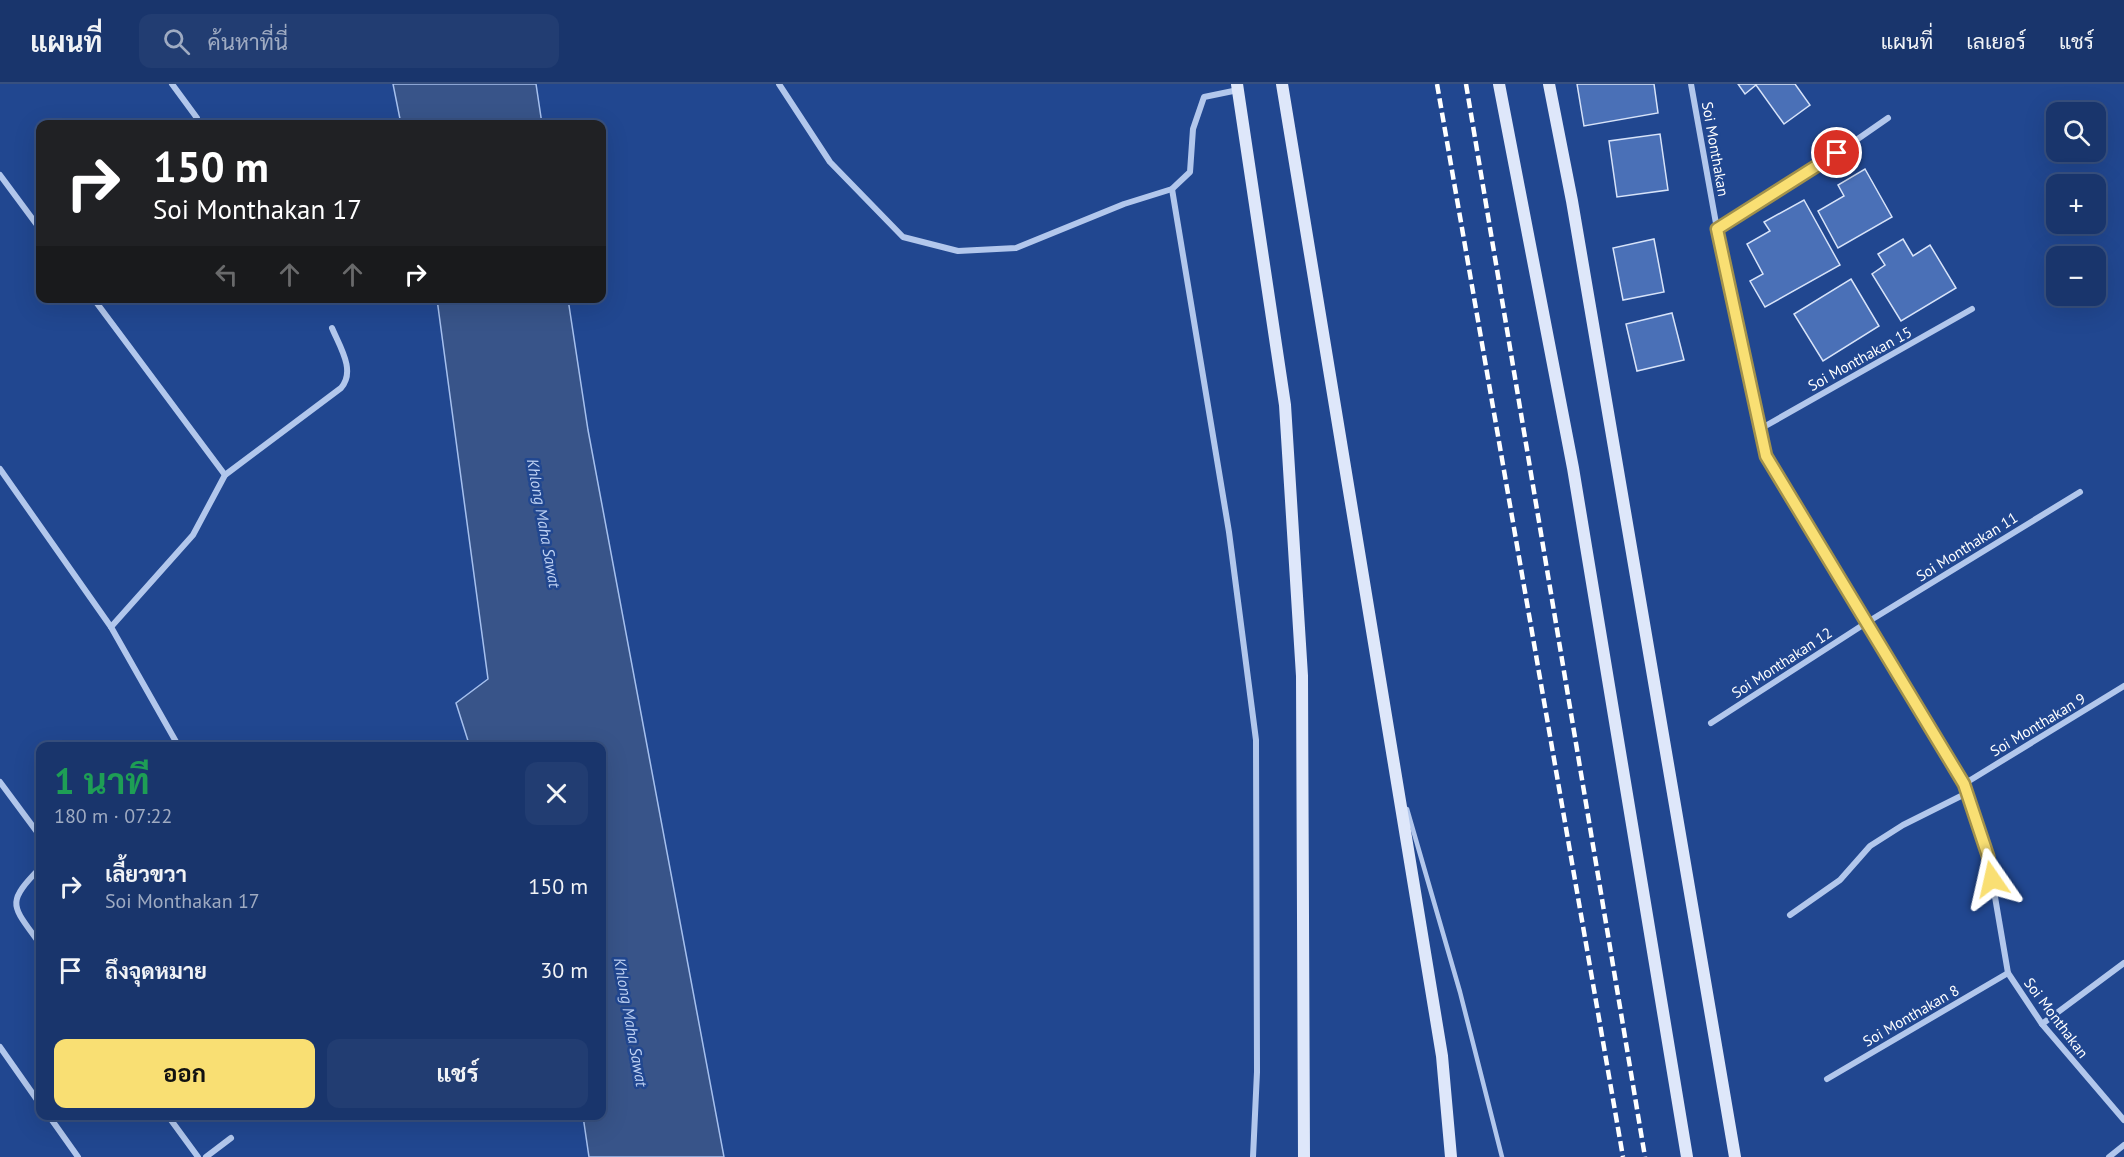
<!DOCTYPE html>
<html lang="th">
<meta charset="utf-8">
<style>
:root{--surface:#19356c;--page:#223d72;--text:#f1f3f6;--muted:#9fabc2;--line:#37507f;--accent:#f9df73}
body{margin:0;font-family:"PT Sans",Sarabun,sans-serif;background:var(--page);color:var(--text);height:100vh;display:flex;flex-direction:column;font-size:22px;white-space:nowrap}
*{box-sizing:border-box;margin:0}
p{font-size:20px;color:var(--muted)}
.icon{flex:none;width:33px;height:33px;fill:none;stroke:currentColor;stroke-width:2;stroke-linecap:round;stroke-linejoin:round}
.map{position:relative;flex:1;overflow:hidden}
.sheet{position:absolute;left:36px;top:658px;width:570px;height:378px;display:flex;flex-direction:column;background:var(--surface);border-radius:12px;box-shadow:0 6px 24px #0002,0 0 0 2px var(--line)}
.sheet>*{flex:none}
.top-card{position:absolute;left:36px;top:36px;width:570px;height:183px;border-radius:12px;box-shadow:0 6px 24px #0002,0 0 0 2px var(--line);background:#202124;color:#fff;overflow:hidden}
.controls{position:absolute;left:2046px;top:18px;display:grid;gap:12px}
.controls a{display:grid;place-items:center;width:60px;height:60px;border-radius:12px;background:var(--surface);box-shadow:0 6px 24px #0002,0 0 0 2px var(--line);font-size:30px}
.pin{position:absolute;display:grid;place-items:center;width:51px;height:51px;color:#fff;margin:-26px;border:3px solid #fff;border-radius:50%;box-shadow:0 2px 6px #0007}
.me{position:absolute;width:66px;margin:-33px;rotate:349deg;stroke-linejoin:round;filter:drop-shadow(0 0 4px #0008)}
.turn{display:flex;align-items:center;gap:21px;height:126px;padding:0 18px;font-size:27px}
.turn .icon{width:78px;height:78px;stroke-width:2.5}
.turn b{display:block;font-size:42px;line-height:51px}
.lanes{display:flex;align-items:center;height:57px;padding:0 18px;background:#0003;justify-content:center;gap:30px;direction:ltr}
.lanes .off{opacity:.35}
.round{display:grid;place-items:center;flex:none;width:63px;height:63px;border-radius:12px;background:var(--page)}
.overview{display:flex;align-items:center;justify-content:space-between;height:102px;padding:0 18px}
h1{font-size:36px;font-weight:700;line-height:45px;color:#1e9e55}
.button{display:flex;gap:12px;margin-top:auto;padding:12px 18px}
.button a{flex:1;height:69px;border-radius:12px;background:var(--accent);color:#111;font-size:24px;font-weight:700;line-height:69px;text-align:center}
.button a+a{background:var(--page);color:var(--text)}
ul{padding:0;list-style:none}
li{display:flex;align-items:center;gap:18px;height:84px;padding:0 18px}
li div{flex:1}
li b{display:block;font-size:22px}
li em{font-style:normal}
header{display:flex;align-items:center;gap:36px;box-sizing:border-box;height:84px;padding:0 30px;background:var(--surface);border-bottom:2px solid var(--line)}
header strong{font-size:28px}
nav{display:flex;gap:33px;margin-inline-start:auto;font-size:21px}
.search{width:420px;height:54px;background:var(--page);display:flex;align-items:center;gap:15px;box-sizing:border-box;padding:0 21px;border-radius:12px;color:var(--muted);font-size:22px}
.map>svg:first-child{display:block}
.water{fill:#385489;stroke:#a6c0ee;stroke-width:1.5}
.building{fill:#4a70b7;stroke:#d7e3f9;stroke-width:1.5}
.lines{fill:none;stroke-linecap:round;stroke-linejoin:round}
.service{stroke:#b2c7ec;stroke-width:4.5}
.minor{stroke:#b2c7ec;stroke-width:6}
.secondary{stroke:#dee7fa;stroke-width:12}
.rail{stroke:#fff;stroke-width:4.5;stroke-dasharray:10 4.5;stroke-linecap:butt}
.route-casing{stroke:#a2914b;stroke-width:15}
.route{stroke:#f9df73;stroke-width:10}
.labels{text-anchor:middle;stroke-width:5;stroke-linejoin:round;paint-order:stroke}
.street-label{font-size:15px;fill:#fff;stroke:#214790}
.water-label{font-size:16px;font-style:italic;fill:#bed1f3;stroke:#214790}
</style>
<header>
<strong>แผนที่</strong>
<div class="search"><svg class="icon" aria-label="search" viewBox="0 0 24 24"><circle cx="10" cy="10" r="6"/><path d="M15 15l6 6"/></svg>ค้นหาที่นี่</div>
<nav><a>แผนที่</a><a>เลเยอร์</a><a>แชร์</a></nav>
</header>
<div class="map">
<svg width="2124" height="1073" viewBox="0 0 2124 1073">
<rect width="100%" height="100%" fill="#214790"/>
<g class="water">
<path d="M 393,0 L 536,0 L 542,40 L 401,40 Z"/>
<path d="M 437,215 L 568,215 L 588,346 L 724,1073 L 589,1073 L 583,1032 L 602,1032 L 602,663 L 470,663 L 456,619 L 488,595 Z"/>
</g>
<g class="building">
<path d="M 1577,0 L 1654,0 L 1658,29 L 1584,42 Z"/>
<path d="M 1738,0 L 1795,0 L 1810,21 L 1784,40 L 1756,1 L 1745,10 Z"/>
<path d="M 1660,50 L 1668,106 L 1617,113 L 1609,57 Z"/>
<path d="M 1865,85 L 1892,133 L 1838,164 L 1818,127 L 1844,112 L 1838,101 Z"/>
<path d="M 1804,116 L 1840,181 L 1765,223 L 1750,197 L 1763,190 L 1747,160 L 1770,147 L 1764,138 Z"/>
<path d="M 1654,155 L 1664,208 L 1623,216 L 1613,164 Z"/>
<path d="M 1903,155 L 1913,172 L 1930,161 L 1956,204 L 1901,237 L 1872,190 L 1885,181 L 1878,170 Z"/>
<path d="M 1851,195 L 1879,242 L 1823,277 L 1794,230 Z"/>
<path d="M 1672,229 L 1684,276 L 1637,287 L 1626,240 Z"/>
</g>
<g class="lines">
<path class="service" d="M 1407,725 L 1460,908 L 1502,1073"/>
<g class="minor">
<path d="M 172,0 L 197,34 L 198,40"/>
<path d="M 779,0 L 830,78 L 903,153 L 958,167 L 1016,164 L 1124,120 L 1172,105 L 1190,88 L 1193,45 L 1204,13 L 1238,6"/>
<path d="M 1691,0 L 1717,145 L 1766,372 L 1964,700 L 1988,772 L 2008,889 L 2042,940 L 2124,1036"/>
<path d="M 0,91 L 40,145"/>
<path d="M 1172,105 L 1229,448 L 1256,656 L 1257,988 L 1253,1073"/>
<path d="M 1717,145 L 1803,93 L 1888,34"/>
<path d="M 93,214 L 225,391"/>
<path d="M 1760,345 L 1972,225"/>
<path d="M 0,385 L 111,543 L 179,663"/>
<path d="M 111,543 L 193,451 L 225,391 L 341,304 C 356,287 340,263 332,244"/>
<path d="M 1711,639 L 1866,539 L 2080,408"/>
<path d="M 0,698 L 40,752"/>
<path d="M 1964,700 L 2124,602"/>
<path d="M 40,784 C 5,820 12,821 40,860"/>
<path d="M 1790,831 L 1840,796 L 1870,762 L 1903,741 L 1967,709"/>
<path d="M 2042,940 L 2124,879"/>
<path d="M 0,963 L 40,1020"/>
<path d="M 1827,995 L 2008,889"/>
<path d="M 49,1032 L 78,1073"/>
<path d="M 168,1032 L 198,1073"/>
<path d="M 206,1073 L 231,1054"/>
<path d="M 2109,1073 L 2124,1061"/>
</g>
<g class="secondary">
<path d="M 1237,0 L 1285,321 L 1302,592 L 1304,1073"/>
<path d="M 1282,0 L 1442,972 L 1451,1073"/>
<path d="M 1499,0 L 1573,384 L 1687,1073"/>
<path d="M 1549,0 L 1572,117 L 1735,1073"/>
</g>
<g class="rail">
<path d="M 1437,0 L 1623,1073"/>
<path d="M 1466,0 L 1645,1073"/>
</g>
</g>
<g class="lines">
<defs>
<path id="route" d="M 1837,69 L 1717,145 L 1766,372 L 1964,700 L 1988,772 L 1992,795"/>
</defs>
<use href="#route" class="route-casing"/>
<use href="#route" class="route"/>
</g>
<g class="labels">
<g class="street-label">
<text transform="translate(1715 65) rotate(80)" y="5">Soi Monthakan</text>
<text transform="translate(1860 275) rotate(-29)" y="5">Soi Monthakan 15</text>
<text transform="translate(1967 463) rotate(-32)" y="5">Soi Monthakan 11</text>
<text transform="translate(1782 579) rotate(-33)" y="5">Soi Monthakan 12</text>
<text transform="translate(2038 641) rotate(-31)" y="5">Soi Monthakan 9</text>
<text transform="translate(1911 932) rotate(-30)" y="5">Soi Monthakan 8</text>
<text transform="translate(2056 934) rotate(53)" y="5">Soi Monthakan</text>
</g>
<g class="water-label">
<text transform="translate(544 439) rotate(80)" y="6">Khlong Maha Sawat</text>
<text transform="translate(631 938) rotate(80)" y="6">Khlong Maha Sawat</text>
</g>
</g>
</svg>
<div class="controls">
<a><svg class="icon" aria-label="search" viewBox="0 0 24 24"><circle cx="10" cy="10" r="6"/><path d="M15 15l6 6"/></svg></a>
<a>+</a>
<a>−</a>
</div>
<div class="pin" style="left:1837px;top:69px;background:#d93025"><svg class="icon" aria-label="arrive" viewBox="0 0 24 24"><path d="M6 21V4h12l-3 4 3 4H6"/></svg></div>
<svg class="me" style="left:1992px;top:795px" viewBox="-20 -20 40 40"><path d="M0-17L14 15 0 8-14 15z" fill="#f9df73" stroke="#fff" stroke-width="4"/></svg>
<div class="top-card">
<div class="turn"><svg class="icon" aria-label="right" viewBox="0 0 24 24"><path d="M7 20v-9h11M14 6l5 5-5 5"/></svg><div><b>150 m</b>Soi Monthakan 17</div></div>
<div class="lanes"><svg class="icon off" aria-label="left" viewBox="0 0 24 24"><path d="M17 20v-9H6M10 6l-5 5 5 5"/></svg><svg class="icon off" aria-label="ahead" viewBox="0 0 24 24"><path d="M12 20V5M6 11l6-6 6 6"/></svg><svg class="icon off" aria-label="ahead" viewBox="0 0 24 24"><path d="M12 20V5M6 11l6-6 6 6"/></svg><svg class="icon" aria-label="right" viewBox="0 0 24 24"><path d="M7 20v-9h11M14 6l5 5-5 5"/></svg></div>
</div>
<section class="sheet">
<div class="overview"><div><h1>1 นาที</h1><p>180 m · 07:22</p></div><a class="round"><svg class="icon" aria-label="close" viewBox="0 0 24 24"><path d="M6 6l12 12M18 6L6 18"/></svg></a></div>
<ul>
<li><svg class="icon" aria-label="right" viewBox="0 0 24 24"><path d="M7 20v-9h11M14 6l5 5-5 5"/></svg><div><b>เลี้ยวขวา</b><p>Soi Monthakan 17</p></div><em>150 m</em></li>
<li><svg class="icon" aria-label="arrive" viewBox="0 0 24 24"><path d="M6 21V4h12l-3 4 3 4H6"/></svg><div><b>ถึงจุดหมาย</b></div><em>30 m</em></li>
</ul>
<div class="button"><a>ออก</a><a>แชร์</a></div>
</section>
</div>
